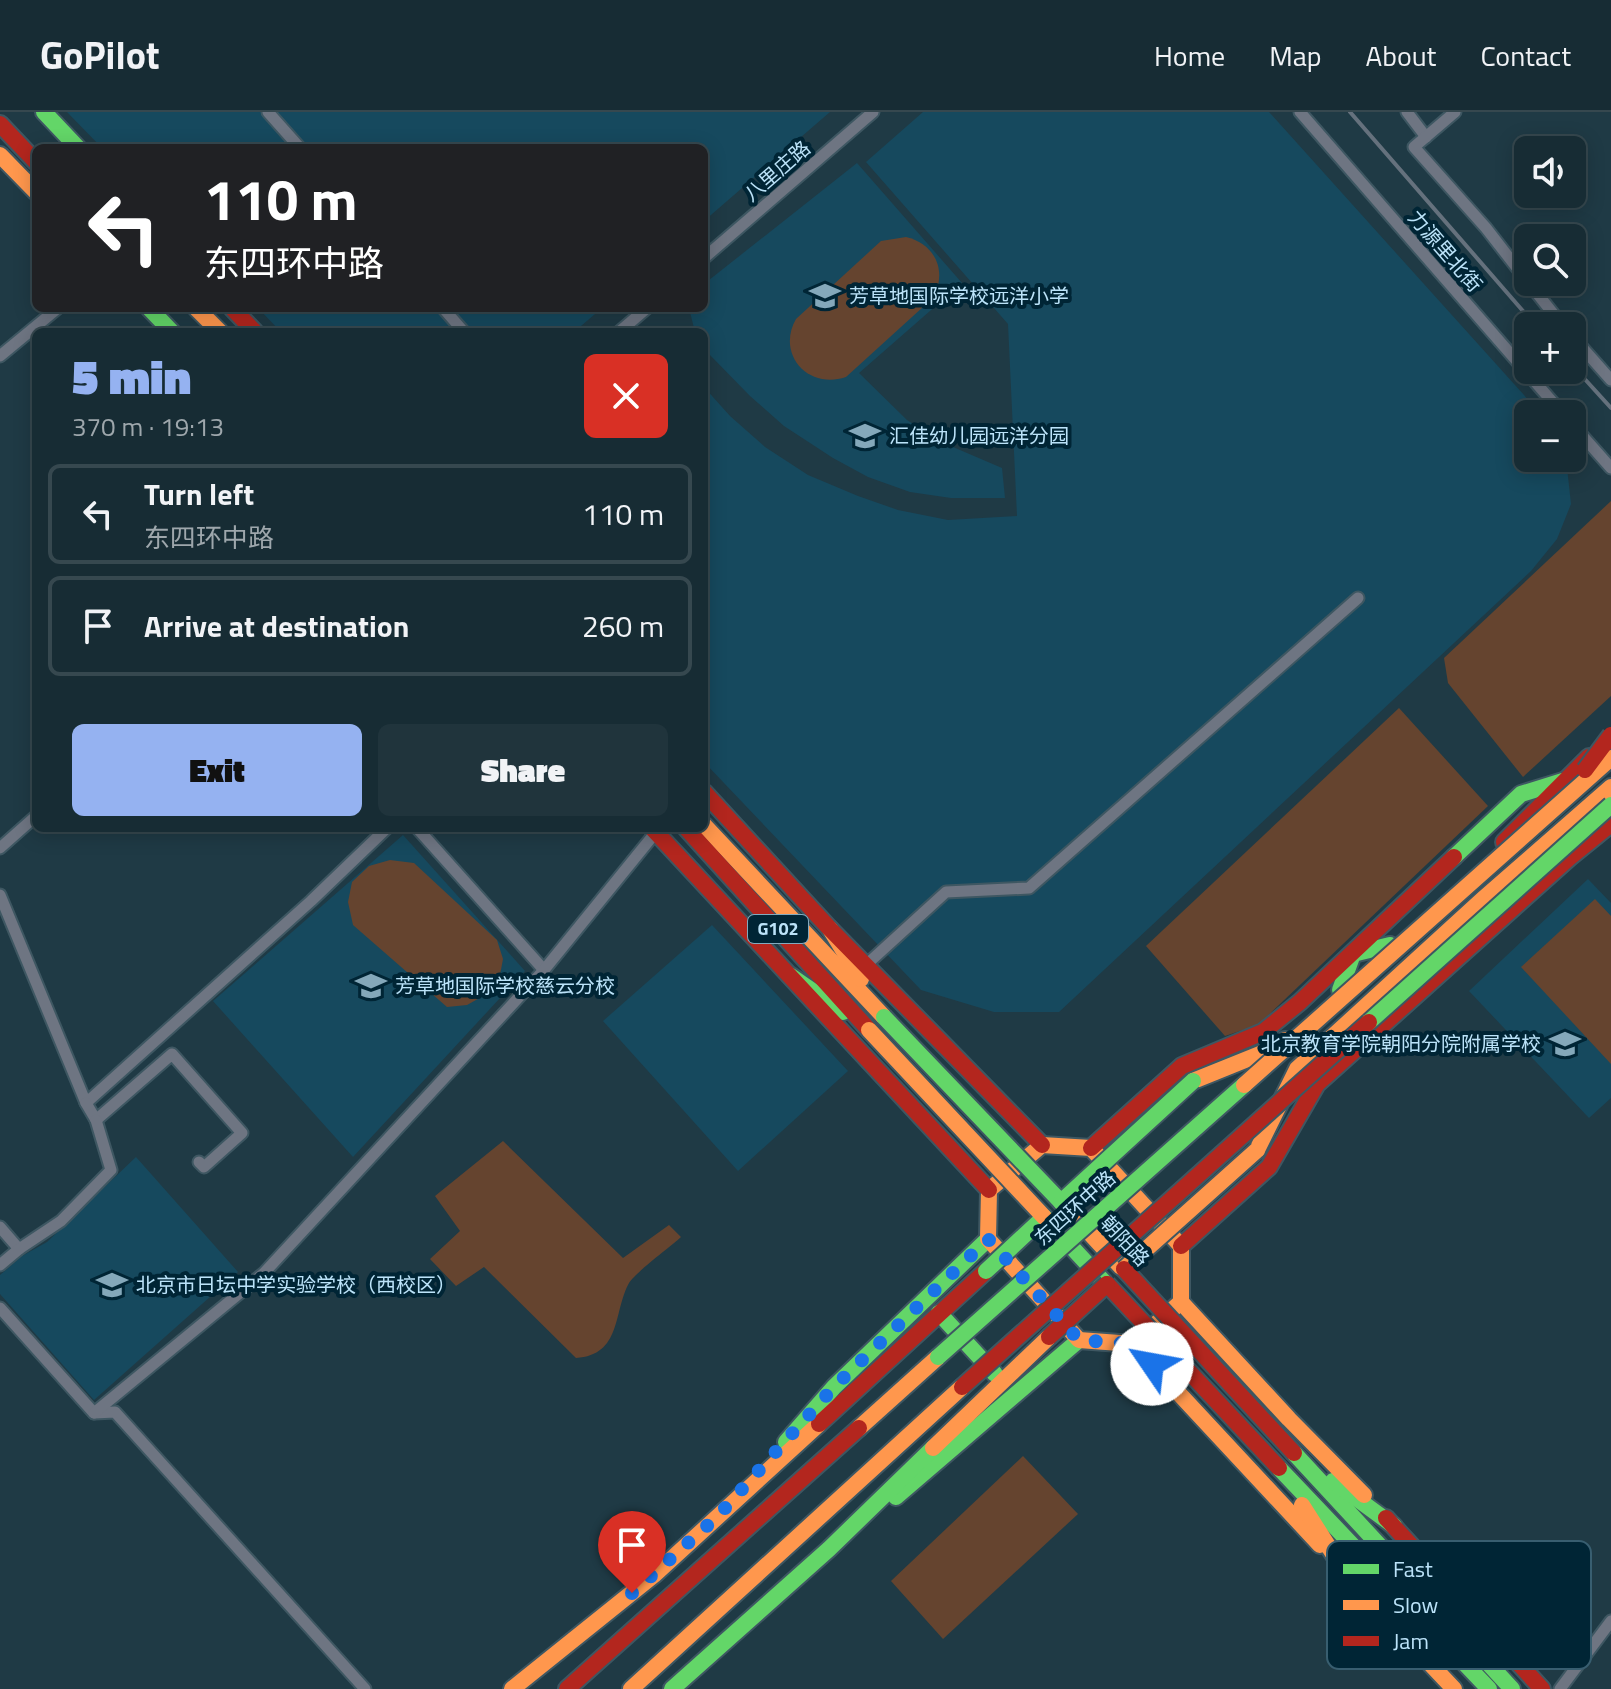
<!DOCTYPE html>
<meta charset="utf-8">
<style>
:root{--surface:#172c34;--page:#20343c;--text:#f1f3f6;--muted:#9ea7ac;--line:#36484f;--accent:#95b2f1}
body{margin:0;font-family:"Titillium Web","Noto Sans SC",sans-serif;background:var(--page);color:var(--text);height:100vh;display:flex;flex-direction:column;font-size:30px;white-space:nowrap}
*{box-sizing:border-box;margin:0}
p{font-size:26px;color:var(--muted)}
.icon{flex:none;width:44px;height:44px;fill:none;stroke:currentColor;stroke-width:2;stroke-linecap:round;stroke-linejoin:round}
.map{position:relative;flex:1;overflow:hidden}
.panel{position:absolute;left:32px;top:216px;width:676px;height:504px;display:flex;flex-direction:column;background:var(--surface);border-radius:12px;box-shadow:0 4px 20px #0003,0 0 0 2px var(--line)}
.panel>*{flex:none}
.top-card{position:absolute;left:32px;top:32px;width:676px;height:168px;border-radius:12px;box-shadow:0 4px 20px #0003,0 0 0 2px var(--line);background:#202124;color:#fff;overflow:hidden}
.controls{position:absolute;left:1514px;top:24px;display:grid;gap:16px}
.controls a{display:grid;place-items:center;width:72px;height:72px;border-radius:12px;background:var(--surface);box-shadow:0 4px 20px #0003,0 0 0 2px var(--line);font-size:40px}
.pin{position:absolute;display:grid;place-items:center;width:68px;height:68px;color:#fff;margin:-82px -34px;border-radius:50% 50% 50% 0;rotate:-45deg;box-shadow:0 0 8px #0007}
.pin .icon{rotate:45deg}
.me{position:absolute;width:88px;margin:-44px;rotate:303deg;stroke-linejoin:round;filter:drop-shadow(0 0 6px #0008)}
.turn{display:flex;align-items:center;gap:28px;height:168px;padding:0 40px;font-size:36px}
.turn .icon{width:104px;height:104px;stroke-width:2.5}
.turn b{display:block;font-size:56px;line-height:68px}
.round{display:grid;place-items:center;flex:none;width:84px;height:84px;border-radius:12px;background:var(--page)}
.summary{display:flex;align-items:center;justify-content:space-between;height:136px;padding:0 40px}
h1{font-size:48px;font-weight:800;line-height:60px;color:var(--accent)}
.primary-button{display:flex;gap:16px;margin-top:auto;padding:16px 40px}
.primary-button a{flex:1;height:92px;border-radius:12px;background:var(--accent);color:#111;font-size:32px;font-weight:800;line-height:92px;text-align:center}
.primary-button a+a{background:var(--page);color:var(--text)}
ul{padding:0;list-style:none}
li{display:flex;align-items:center;gap:24px;height:100px;margin:0 16px 12px;padding:0 24px;border:4px solid var(--line);border-radius:12px}
li div{flex:1}
li b{display:block;font-size:30px}
li em{font-style:normal}
header{display:flex;align-items:center;gap:48px;box-sizing:border-box;height:112px;padding:0 40px;background:var(--surface);border-bottom:2px solid var(--line)}
header strong{font-size:38px}
nav{display:flex;gap:44px;margin-inline-start:auto;font-size:28px}
.map>svg:first-child{display:block}
.built{fill:#16495e}
.green{fill:#65442f}
.lines{fill:none;stroke-linecap:round;stroke-linejoin:round}
.street-casing{stroke:#3e5762;stroke-width:15}
.fast-casing{stroke:#3e5762;stroke-width:20}
.slow-casing{stroke:#3e5762;stroke-width:20}
.jam-casing{stroke:#3e5762;stroke-width:20}
.street{stroke:#6e7582;stroke-width:11}
.fast{stroke:#63d668;stroke-width:16}
.slow{stroke:#ff974d;stroke-width:16}
.jam{stroke:#b3261e;stroke-width:16}
.rail{stroke:#65717d;stroke-width:4}
.fast-bridge-casing{stroke:#3e5762;stroke-width:20;stroke-linecap:butt}
.slow-bridge-casing{stroke:#3e5762;stroke-width:20;stroke-linecap:butt}
.jam-bridge-casing{stroke:#3e5762;stroke-width:20;stroke-linecap:butt}
.fast-bridge{stroke:#63d668;stroke-width:16}
.slow-bridge{stroke:#ff974d;stroke-width:16}
.jam-bridge{stroke:#b3261e;stroke-width:16}
.route{stroke:#1a73e8;stroke-width:14;stroke-dasharray:0 25.2}
.labels{text-anchor:middle;stroke-width:8;stroke-linejoin:round;paint-order:stroke}
.shield{fill:#002535;stroke:#83aabe;stroke-width:2}
.shield-label{font-size:18px;font-weight:bold;fill:#bbe3f9}
.street-label{font-size:20px;fill:#bbe3f9;stroke:#002535}
.poi-label{font-size:20px;fill:#bbe3f9;stroke:#002535;text-anchor:start}
.key{fill:#002535;stroke:#385e70;stroke-width:2}
.key-label{font-size:22px;fill:#bbe3f9}
</style>
<header>
<strong>GoPilot</strong>
<nav><a>Home</a><a>Map</a><a>About</a><a>Contact</a></nav>
</header>
<div class="map">
<svg width="1611" height="1577" viewBox="0 0 1611 1577">
<rect width="100%" height="100%" fill="#1f3a45"/>
<g class="built">
<path d="M 67,0 L 830,0 L 704,109 L 704,36 L 102,36 Z"/>
<path d="M 923,0 L 1269,0 L 1541,302 L 1528,302 L 1528,346 L 1566,346 L 1571,392 L 1557,427 L 1531,459 L 1059,900 L 994,900 L 921,878 L 704,650 L 704,275 L 730,304 L 765,335 L 808,363 L 858,384 L 898,398 L 948,408 L 1017,404 L 1008,212 L 866,50 Z"/>
<path d="M 857,51 L 962,171 L 859,261 L 907,308 L 939,329 L 1002,356 L 1005,386 L 951,386 L 910,380 L 868,365 L 833,346 L 784,314 L 750,284 L 709,242 L 704,233 L 704,220 L 696,220 L 694,216 L 689,196 L 704,196 L 704,172 Z"/>
<path d="M 258,196 L 602,196 L 574,220 L 281,220 Z"/>
<path d="M 403,723 L 525,859 L 353,1045 L 213,889 Z"/>
<path d="M 1588,767 L 1611,791 L 1611,986 L 1589,1006 L 1469,879 Z"/>
<path d="M 712,813 L 848,959 L 738,1059 L 603,909 Z"/>
<path d="M 136,1045 L 238,1160 L 94,1288 L 0,1182 L 0,1163 L 22,1144 L 47,1130 Z"/>
</g>
<g class="green">
<path d="M 906,125 C 935,132 947,158 934,185 L 846,265 C 808,278 776,242 796,207 L 881,129 Z"/>
<path d="M 1611,389 L 1611,584 L 1523,665 L 1448,571 L 1444,546 Z"/>
<path d="M 1399,596 L 1488,694 L 1258,913 L 1225,924 L 1146,834 Z"/>
<path d="M 390,748 L 414,751 L 497,828 L 503,847 L 499,868 L 485,883 L 467,893 L 447,895 L 353,813 L 348,790 L 352,770 L 369,754 Z"/>
<path d="M 1595,787 L 1611,804 L 1611,952 L 1521,855 Z"/>
<path d="M 503,1029 L 623,1146 L 669,1113 L 681,1125 C 670,1135 636,1160 629,1171 C 613,1200 622,1243 576,1246 L 484,1155 L 456,1174 L 430,1147 L 460,1119 L 435,1084 Z"/>
<path d="M 1023,1344 L 1078,1402 L 943,1527 L 891,1469 Z"/>
</g>
<g class="lines">
<defs>
<g id="street">
<path d="M 268,0 L 300,36"/>
<path d="M 1300,0 L 1563,302"/>
<path d="M 1407,0 L 1426,25"/>
<path d="M 1455,0 L 1414,35 L 1486,116 L 1528,170"/>
<path d="M 704,146 L 873,0"/>
<path d="M 1528,170 L 1563,214"/>
<path d="M 443,196 L 464,220"/>
<path d="M 619,220 L 647,196"/>
<path d="M 1572,224 L 1611,268"/>
<path d="M 0,244 L 58,196"/>
<path d="M 1572,312 L 1611,356"/>
<path d="M 417,716 L 544,858"/>
<path d="M 0,736 L 36,704"/>
<path d="M 0,783 L 86,991 L 311,789 L 387,716"/>
<path d="M 866,853 L 946,780 L 1029,776 L 1358,486"/>
<path d="M 86,991 L 96,1008 L 172,942 L 242,1021 L 204,1055 L 199,1050"/>
<path d="M 0,1115 L 19,1137"/>
<path d="M 0,1153 L 19,1137 L 61,1109 L 111,1058 L 96,1008"/>
<path d="M 0,1196 L 94,1301 L 115,1300 L 365,1577"/>
<path d="M 94,1301 L 264,1161 L 544,858 L 656,720"/>
<path d="M 1560,1577 L 1611,1509"/>
</g>
<g id="fast">
<path d="M 44,0 L 78,36"/>
<path d="M 149,196 L 172,220"/>
<path d="M 1454,745 L 1521,682 L 1563,669"/>
<path d="M 791,864 L 843,900"/>
<path d="M 1340,878 L 1353,842 L 1390,833"/>
<path d="M 1044,1105 L 1104,1170"/>
<path d="M 939,1201 L 995,1262"/>
<path d="M 786,1330 L 834,1275 L 988,1127"/>
<path d="M 1294,1341 L 1512,1577"/>
<path d="M 1279,1356 L 1489,1577"/>
<path d="M 1333,1369 L 1394,1414"/>
<path d="M 896,1385 L 1079,1228"/>
<path d="M 672,1577 L 829,1437 L 933,1336"/>
</g>
<g id="slow">
<path d="M 0,43 L 36,80"/>
<path d="M 196,196 L 220,220"/>
<path d="M 704,713 L 884,905"/>
<path d="M 830,817 L 861,867"/>
<path d="M 1193,969 L 1277,935 L 1285,928"/>
<path d="M 1042,1033 L 1091,1036 L 1181,1134 L 1181,1190 L 1133,1232 L 1079,1228 L 988,1127 L 989,1078 Z"/>
<path d="M 1257,1038 L 1297,957 L 1483,787 L 1611,675"/>
<path d="M 1061,1090 L 1121,1155"/>
<path d="M 1181,1190 L 1289,1307 L 1364,1383"/>
<path d="M 1133,1232 L 1320,1433"/>
<path d="M 859,1316 L 938,1245"/>
<path d="M 933,1336 L 1049,1225"/>
<path d="M 1302,1393 L 1346,1462"/>
<path d="M 1338,1454 L 1454,1577"/>
<path d="M 512,1577 L 654,1463 L 819,1312"/>
<path d="M 631,1577 L 962,1275"/>
</g>
<g id="jam">
<path d="M 0,12 L 36,50"/>
<path d="M 232,196 L 255,220"/>
<path d="M 704,680 L 830,817 L 1042,1033"/>
<path d="M 652,716 L 989,1078"/>
<path d="M 686,716 L 869,918"/>
<path d="M 1504,730 L 1589,645"/>
<path d="M 1091,1036 L 1182,954 L 1263,920 L 1300,890 L 1454,745"/>
<path d="M 1181,1134 L 1269,1055 L 1317,972 L 1569,746 L 1611,712"/>
<path d="M 819,1312 L 986,1159"/>
<path d="M 1386,1406 L 1542,1577"/>
<path d="M 567,1577 L 859,1316"/>
</g>
</defs>
<use href="#street" class="street-casing"/>
<use href="#fast" class="fast-casing"/>
<use href="#slow" class="slow-casing"/>
<use href="#jam" class="jam-casing"/>
<use href="#street" class="street"/>
<use href="#fast" class="fast"/>
<use href="#slow" class="slow"/>
<use href="#jam" class="jam"/>
<g class="rail">
<path d="M 1350,0 L 1536,214"/>
<path d="M 1572,253 L 1611,296"/>
</g>
<defs>
<g id="fast-bridge">
<path d="M 884,905 L 1061,1090"/>
<path d="M 1369,910 L 1611,693"/>
<path d="M 1061,1090 L 1193,969"/>
<path d="M 986,1159 L 1044,1105"/>
<path d="M 938,1245 L 1244,973"/>
</g>
<g id="slow-bridge">
<path d="M 869,918 L 1044,1105"/>
<path d="M 1244,973 L 1611,646"/>
<path d="M 1124,1157 L 1257,1038"/>
</g>
<g id="jam-bridge">
<path d="M 1585,658 L 1611,623"/>
<path d="M 1124,1157 L 1294,1341"/>
<path d="M 1107,1172 L 1279,1356"/>
<path d="M 1049,1225 L 1107,1172"/>
<path d="M 962,1275 L 1369,910"/>
</g>
</defs>
<use href="#fast-bridge" class="fast-bridge-casing"/>
<use href="#slow-bridge" class="slow-bridge-casing"/>
<use href="#jam-bridge" class="jam-bridge-casing"/>
<use href="#fast-bridge" class="fast-bridge"/>
<use href="#slow-bridge" class="slow-bridge"/>
<use href="#jam-bridge" class="jam-bridge"/>
</g>
<g class="lines">
<path class="route" d="M 632,1481 L 717,1405 L 834,1275 L 988,1127 L 1079,1228 L 1133,1232 L 1152,1252"/>
</g>
<defs>
<symbol id="school-bare" viewBox="-9 -9 18 18"><path d="M0-5L7-2L0 1L-7-2ZM-4 1L0 2.5L4 1V4Q0 6-4 4Z" fill="#84a8ba" stroke="#002535" stroke-width="2.5" paint-order="stroke"/></symbol>
</defs>
<g fill-rule="evenodd">
<use href="#school-bare" x="803" y="162" width="44" height="44"/>
<use href="#school-bare" x="843" y="302" width="44" height="44"/>
<use href="#school-bare" x="349" y="852" width="44" height="44"/>
<use href="#school-bare" x="1543" y="910" width="44" height="44"/>
<use href="#school-bare" x="90" y="1151" width="44" height="44"/>
</g>
<g class="labels">
<rect class="shield" x="748" y="803" width="60" height="28" rx="6"/>
<g class="shield-label">
<text x="778" y="823">G102</text>
</g>
<g class="street-label">
<text transform="translate(777 59) rotate(-41)" y="7">八里庄路</text>
<text transform="translate(1445 139) rotate(49)" y="7">力源里北街</text>
<text transform="translate(1075 1096) rotate(-42)" y="7">东四环中路</text>
<text transform="translate(1125 1129) rotate(47)" y="7">朝阳路</text>
</g>
<g class="poi-label">
<text x="849" y="191">芳草地国际学校远洋小学</text>
<text x="889" y="331">汇佳幼儿园远洋分园</text>
<text x="395" y="881">芳草地国际学校慈云分校</text>
<text x="1541" y="939" text-anchor="end">北京教育学院朝阳分院附属学校</text>
<text x="136" y="1180">北京市日坛中学实验学校（西校区）</text>
</g>
</g>
<rect x="1327" y="1429" width="264" height="128" rx="12" class="key"/>
<rect x="1343" y="1452" width="36" height="10" fill="#63d668"/>
<rect x="1343" y="1488" width="36" height="10" fill="#ff974d"/>
<rect x="1343" y="1524" width="36" height="10" fill="#b3261e"/>
<g class="key-label">
<text x="1393" y="1465">Fast</text>
<text x="1393" y="1501">Slow</text>
<text x="1393" y="1537">Jam</text>
</g>
</svg>
<div class="controls">
<a><svg class="icon" aria-label="sound" viewBox="0 0 24 24"><path d="M4 9h4l5-4v14l-5-4H4zM17 9q2 3 0 6"/></svg></a>
<a><svg class="icon" aria-label="search" viewBox="0 0 24 24"><circle cx="10" cy="10" r="6"/><path d="M15 15l6 6"/></svg></a>
<a>+</a>
<a>−</a>
</div>
<div class="pin" style="left:632px;top:1481px;background:#d93025"><svg class="icon" aria-label="arrive" viewBox="0 0 24 24"><path d="M6 21V4h12l-3 4 3 4H6"/></svg></div>
<svg class="me" style="left:1152px;top:1252px" viewBox="-20 -20 40 40"><circle r="19" fill="#fff"/><path d="M0-13L10 11 0 6-10 11z" fill="#1a73e8"/></svg>
<div class="top-card">
<div class="turn"><svg class="icon" aria-label="left" viewBox="0 0 24 24"><path d="M17 20v-9H6M10 6l-5 5 5 5"/></svg><div><b>110 m</b>东四环中路</div></div>
</div>
<section class="panel">
<div class="summary"><div><h1>5 min</h1><p>370 m · 19:13</p></div><a class="round" style="background:#d93025;color:#fff"><svg class="icon" aria-label="close" viewBox="0 0 24 24"><path d="M6 6l12 12M18 6L6 18"/></svg></a></div>
<ul>
<li><svg class="icon" aria-label="left" viewBox="0 0 24 24"><path d="M17 20v-9H6M10 6l-5 5 5 5"/></svg><div><b>Turn left</b><p>东四环中路</p></div><em>110 m</em></li>
<li><svg class="icon" aria-label="arrive" viewBox="0 0 24 24"><path d="M6 21V4h12l-3 4 3 4H6"/></svg><div><b>Arrive at destination</b></div><em>260 m</em></li>
</ul>
<div class="primary-button"><a>Exit</a><a>Share</a></div>
</section>
</div>
